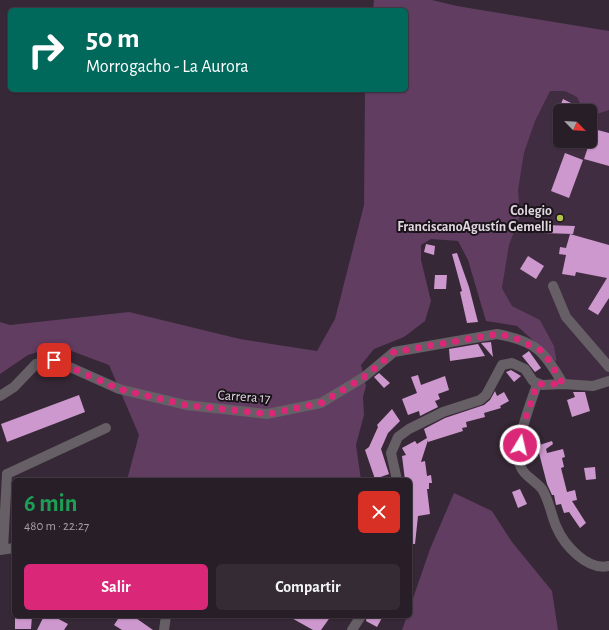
<!DOCTYPE html>
<html lang="es">
<meta charset="utf-8">
<style>
:root{--surface:#281e28;--page:#342b34;--text:#f1f3f6;--muted:#a5a2a8;--line:#443c45;--accent:#db2777}
body{margin:0;font-family:"Alegreya Sans",sans-serif;background:var(--page);color:var(--text);height:100vh;display:flex;flex-direction:column;font-size:15px;white-space:nowrap}
*{box-sizing:border-box;margin:0}
p{font-size:13px;color:var(--muted)}
.icon{flex:none;width:22px;height:22px;fill:none;stroke:currentColor;stroke-width:2;stroke-linecap:round;stroke-linejoin:round}
.map{position:relative;flex:1;overflow:hidden}
.sheet{position:absolute;left:12px;top:478px;width:400px;height:140px;display:flex;flex-direction:column;background:var(--surface);border-radius:6px;box-shadow:0 1px 3px #0004,0 0 0 1px var(--line)}
.sheet>*{flex:none}
.hud{position:absolute;left:8px;top:8px;width:400px;height:84px;border-radius:6px;box-shadow:0 1px 3px #0004,0 0 0 1px var(--line);background:#00695c;color:#fff;overflow:hidden}
.needle{width:26px;rotate:115deg}
.buttons{position:absolute;left:553px;top:104px;display:grid;gap:8px}
.buttons a{display:grid;place-items:center;width:44px;height:44px;border-radius:6px;background:var(--surface);box-shadow:0 1px 3px #0004,0 0 0 1px var(--line);font-size:20px}
.pin{position:absolute;display:grid;place-items:center;width:34px;height:34px;color:#fff;margin:-17px;border-radius:8px;box-shadow:0 2px 6px #0006}
.me{position:absolute;width:44px;margin:-22px;rotate:9deg;stroke-linejoin:round;filter:drop-shadow(0 0 3px #0008)}
.turn{display:flex;align-items:center;gap:14px;height:84px;padding:0 12px;font-size:18px}
.turn .icon{width:52px;height:52px;stroke-width:2.5}
.turn b{display:block;font-size:28px;line-height:34px}
.round{display:grid;place-items:center;flex:none;width:42px;height:42px;border-radius:6px;background:var(--page)}
.head{display:flex;align-items:center;justify-content:space-between;height:68px;padding:0 12px}
h1{font-size:24px;font-weight:600;line-height:30px;color:#1e9e55}
.action{display:flex;gap:8px;margin-top:auto;padding:8px 12px}
.action a{flex:1;height:46px;border-radius:6px;background:var(--accent);color:#fff;font-size:16px;font-weight:600;line-height:46px;text-align:center}
.action a+a{background:var(--page);color:var(--text)}
.map>svg:first-child{display:block}
.built{fill:#412d41;fill-rule:evenodd}
.green{fill:#613d61}
.building{fill:#cd98cd}
.lines{fill:none;stroke-linecap:round;stroke-linejoin:round}
.minor{stroke:#665f66;stroke-width:10}
.route{stroke:#db2777;stroke-width:7;stroke-dasharray:0 12.6}
.poi-dot{fill:#b2c34c;stroke:#1a131a;stroke-width:1.5}
.labels{text-anchor:middle;stroke-width:4;stroke-linejoin:round;paint-order:stroke}
.poi-label{font-size:14px;font-weight:bold;fill:#dfd6df;stroke:#1a131a;text-anchor:end}
.street-label{font-size:14px;fill:#dfd6df;stroke:#1a131a}
</style>
<div class="map">
<svg width="609" height="630" viewBox="0 0 609 630">
<rect width="100%" height="100%" fill="#362836"/>
<path class="built" d="M 609,31 L 609,381 L 563,384 L 554,346 L 540,320 L 512,306 L 502,288 L 509,245 L 512,192 L 553,62 ZM 560,111 L 590,111 L 590,141 L 560,141 Z"/>
<g class="green">
<path d="M 374,0 L 432,0 L 457,6 L 609,31 L 609,110 L 594,115 L 582,107 L 577,97 L 565,91 L 550,91 L 535,121 L 524,153 L 518,190 L 520,216 L 509,245 L 502,288 L 512,306 L 540,320 L 554,346 L 557,362 L 517,326 L 486,321 L 468,260 L 458,241 L 431,239 L 421,245 L 421,260 L 431,301 L 425,321 L 404,337 L 374,349 L 361,365 L 366,386 L 363,397 L 364,415 L 356,445 L 361,480 L 127,480 L 139,435 L 109,365 L 58,346 L 28,355 L 0,374 L 0,322 L 10,325 L 129,312 L 240,339 L 317,351 L 335,319 L 364,205 L 365,90 L 406,90 L 406,10 L 373,10 Z"/>
<path d="M 454,493 L 492,511 L 512,542 L 552,591 L 558,630 L 402,630 L 407,616 L 410,616 L 410,607 L 430,549 Z"/>
</g>
<g class="building">
<path d="M 563,99 L 573,104 L 570,111 L 560,111 L 560,129 L 552,125 Z"/>
<path d="M 590,128 L 609,133 L 609,166 L 584,159 L 590,141 Z"/>
<path d="M 565,153 L 583,160 L 569,198 L 551,191 Z"/>
<path d="M 545,225 L 575,226 L 573,234 L 544,233 Z"/>
<path d="M 570,234 L 609,245 L 609,298 L 598,315 L 588,309 L 607,278 L 576,272 L 575,276 L 562,274 L 566,255 L 559,254 L 560,247 L 566,248 Z"/>
<path d="M 426,244 L 435,246 L 434,255 L 424,252 Z"/>
<path d="M 457,253 L 469,287 L 478,322 L 467,323 L 460,292 L 462,291 L 452,254 Z"/>
<path d="M 528,256 L 544,266 L 536,279 L 520,269 Z"/>
<path d="M 435,275 L 447,275 L 446,289 L 434,289 Z"/>
<path d="M 491,342 L 493,357 L 481,343 Z"/>
<path d="M 478,344 L 485,356 L 450,361 L 449,349 Z"/>
<path d="M 529,351 L 541,368 L 535,372 L 522,356 Z"/>
<path d="M 511,370 L 521,376 L 514,382 L 506,372 Z"/>
<path d="M 379,373 L 390,383 L 384,388 L 374,377 Z"/>
<path d="M 418,375 L 421,385 L 445,376 L 449,390 L 438,394 L 440,399 L 435,401 L 438,407 L 420,416 L 419,411 L 408,415 L 402,399 L 417,393 L 411,377 Z"/>
<path d="M 495,391 L 497,396 L 504,392 L 509,401 L 500,406 L 501,408 L 484,413 L 485,417 L 466,422 L 467,427 L 462,428 L 463,431 L 428,442 L 428,440 L 421,462 L 425,461 L 427,476 L 431,475 L 432,483 L 429,483 L 429,489 L 427,489 L 430,514 L 418,516 L 415,544 L 410,544 L 410,480 L 405,480 L 402,456 L 406,455 L 402,448 L 415,441 L 417,444 L 427,438 L 424,429 L 445,418 L 484,405 L 490,400 Z"/>
<path d="M 573,392 L 585,392 L 590,411 L 572,417 L 567,400 L 575,397 Z"/>
<path d="M 79,395 L 85,412 L 7,442 L 1,424 Z"/>
<path d="M 392,409 L 400,421 L 388,433 L 381,449 L 389,474 L 375,479 L 365,450 L 369,447 L 378,427 L 377,425 Z"/>
<path d="M 552,441 L 553,444 L 546,449 L 547,453 L 563,449 L 565,457 L 562,458 L 564,467 L 561,468 L 567,492 L 575,490 L 577,500 L 572,501 L 586,523 L 580,528 L 569,512 L 564,513 L 561,504 L 556,505 L 554,495 L 552,495 L 547,484 L 539,453 L 528,460 L 525,454 L 525,452 L 533,447 Z"/>
<path d="M 595,467 L 596,479 L 586,480 L 584,468 Z"/>
<path d="M 520,489 L 527,504 L 518,508 L 512,492 Z"/>
<path d="M 15,616 L 32,616 L 31,629 L 15,629 Z"/>
<path d="M 44,616 L 53,616 L 68,624 L 64,630 L 37,630 Z"/>
<path d="M 120,616 L 133,616 L 153,630 L 122,630 L 114,625 Z"/>
<path d="M 288,616 L 331,616 L 321,630 L 313,630 Z"/>
<path d="M 367,616 L 383,616 L 377,627 L 366,621 Z"/>
</g>
<g class="lines">
<g class="minor">
<path d="M 553,286 L 566,317 L 609,367"/>
<path d="M 537,384 C 531,403 515,442 519,461 C 521,475 534,479 542,489 C 549,500 551,514 556,526 C 564,545 587,571 609,566"/>
<path d="M 0,396 L 14,387 L 36,364 L 54,360 L 119,389 L 186,405 L 267,414 L 321,403 L 364,377 L 394,352 L 497,334 C 536,341 544,351 563,384"/>
<path d="M 7,474 L 106,428"/>
<path d="M 397,480 L 391,453 L 398,437 L 409,429 L 443,412 L 480,400 L 486,395 L 502,365 L 512,363 L 525,369 L 533,381 L 542,385 L 563,384 L 593,386 L 609,381"/>
<path d="M 3,549 L 7,474"/>
<path d="M 0,550 L 14,548"/>
<path d="M 164,630 L 166,616"/>
<path d="M 352,630 L 361,616"/>
</g>
</g>
<g class="lines">
<path class="route" d="M 54,360 L 119,389 L 186,405 L 268,414 L 321,403 L 364,377 L 394,352 L 497,334 L 513,337 L 540,350 L 550,362 L 563,384 L 537,384 L 522,429 L 520,445"/>
</g>
<circle class="poi-dot" cx="560" cy="218" r="4"/>
<g class="labels">
<g class="poi-label">
<text x="552" y="215">Colegio<tspan x="552" dy="16">FranciscanoAgustín Gemelli</tspan></text>
</g>
<g class="street-label">
<text transform="translate(244 396) rotate(4)" y="5">Carrera 17</text>
</g>
</g>
</svg>
<div class="buttons">
<a><svg class="needle" viewBox="-14 -14 28 28"><path d="M0-13l5 13h-10z" fill="#e53935"/><path d="M0 13l5-13h-10z" fill="#a5a2a8"/></svg></a>
</div>
<div class="pin" style="left:54px;top:360px;background:#d93025"><svg class="icon" aria-label="arrive" viewBox="0 0 24 24"><path d="M6 21V4h12l-3 4 3 4H6"/></svg></div>
<svg class="me" style="left:520px;top:445px" viewBox="-20 -20 40 40"><circle r="17" fill="#db2777" stroke="#fff" stroke-width="3"/><path d="M0-11L8 9 0 5-8 9z" fill="#fff"/></svg>
<div class="hud">
<div class="turn"><svg class="icon" aria-label="right" viewBox="0 0 24 24"><path d="M7 20v-9h11M14 6l5 5-5 5"/></svg><div><b>50 m</b>Morrogacho - La Aurora</div></div>
</div>
<section class="sheet">
<div class="head"><div><h1>6 min</h1><p>480 m · 22:27</p></div><a class="round" style="background:#d93025;color:#fff"><svg class="icon" aria-label="close" viewBox="0 0 24 24"><path d="M6 6l12 12M18 6L6 18"/></svg></a></div>
<div class="action"><a>Salir</a><a>Compartir</a></div>
</section>
</div>
